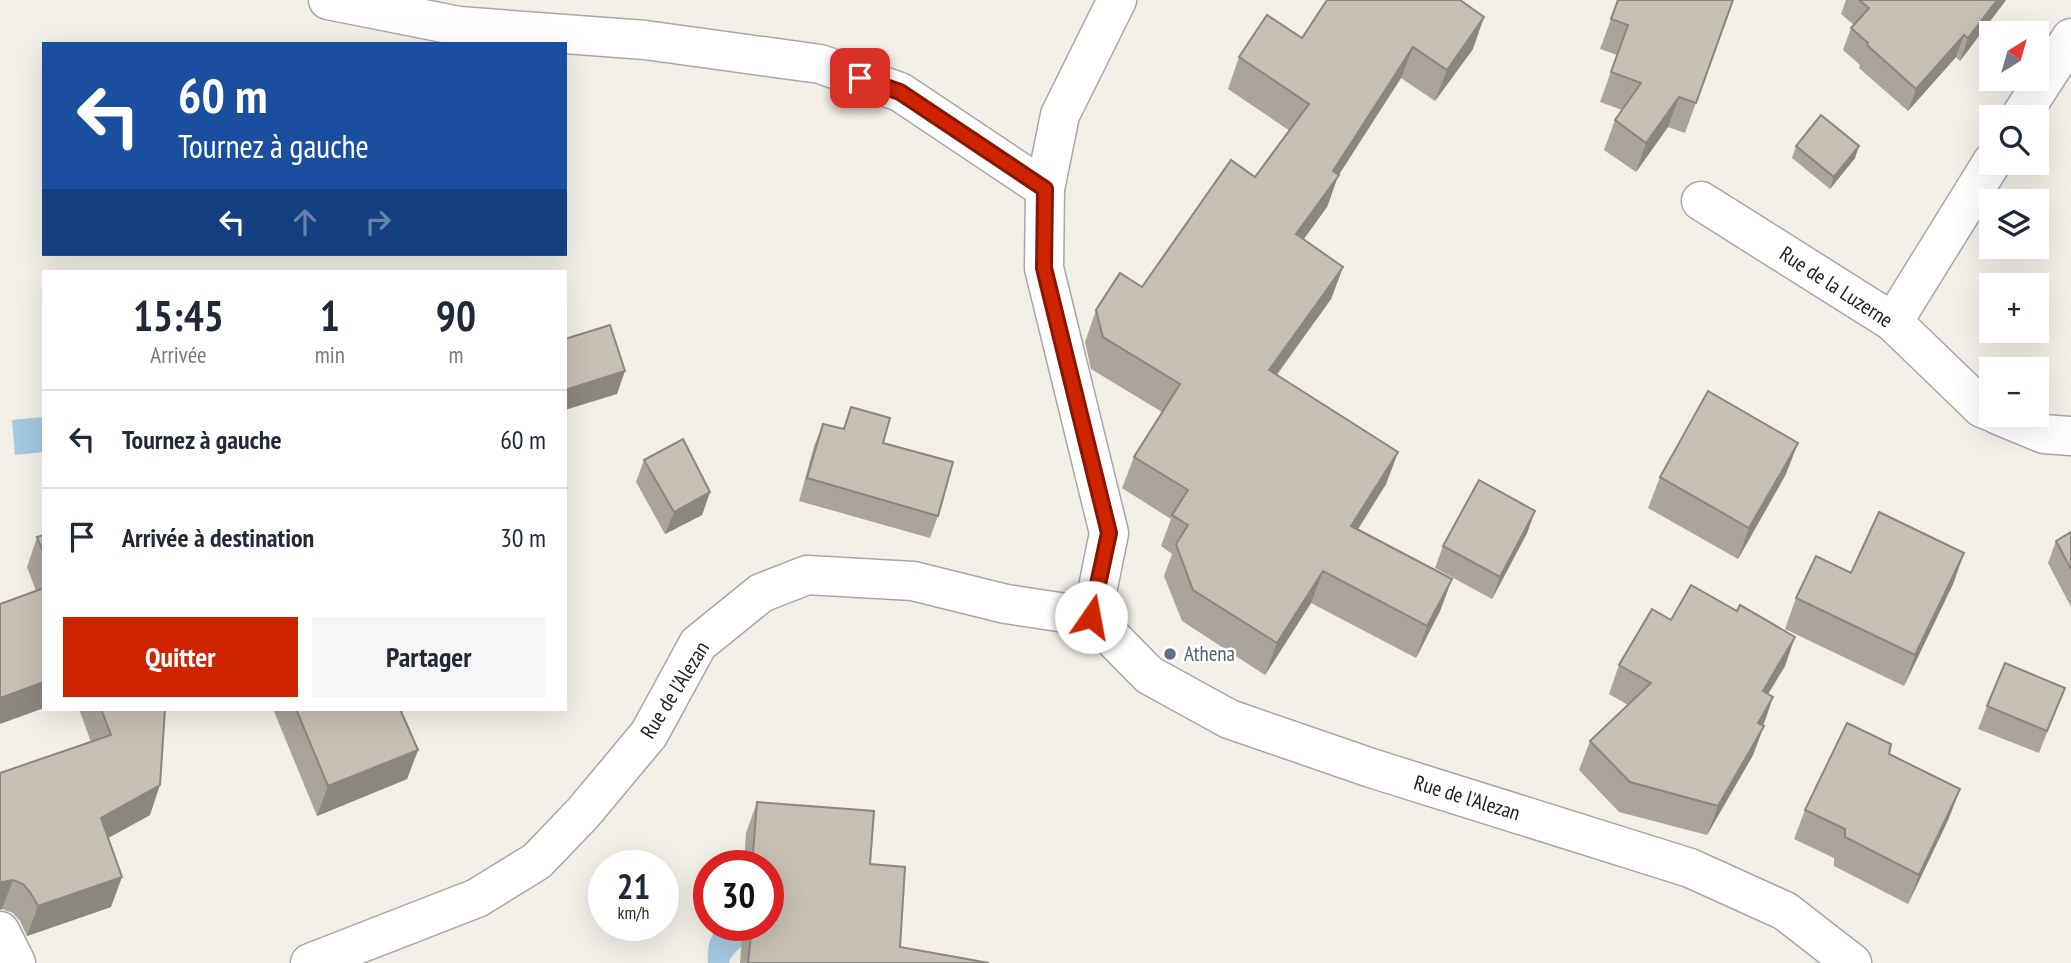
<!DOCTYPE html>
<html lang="fr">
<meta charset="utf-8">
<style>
:root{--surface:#fff;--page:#f6f6f7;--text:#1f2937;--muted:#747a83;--line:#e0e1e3;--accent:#cf2400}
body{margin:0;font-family:"PT Sans Narrow",sans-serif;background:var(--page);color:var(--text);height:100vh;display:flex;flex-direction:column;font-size:26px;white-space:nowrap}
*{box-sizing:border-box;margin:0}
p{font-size:23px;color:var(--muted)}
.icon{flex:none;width:38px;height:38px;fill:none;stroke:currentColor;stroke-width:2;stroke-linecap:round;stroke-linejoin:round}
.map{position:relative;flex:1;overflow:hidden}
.details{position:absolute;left:42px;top:270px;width:525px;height:441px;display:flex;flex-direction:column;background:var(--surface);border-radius:0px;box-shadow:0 7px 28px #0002}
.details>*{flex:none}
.guide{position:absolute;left:42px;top:42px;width:525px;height:214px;border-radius:0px;box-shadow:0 7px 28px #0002;background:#1a4fa0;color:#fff;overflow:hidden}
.needle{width:46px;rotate:37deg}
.controls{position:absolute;left:1979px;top:21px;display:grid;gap:14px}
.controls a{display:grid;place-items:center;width:70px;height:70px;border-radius:0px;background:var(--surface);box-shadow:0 7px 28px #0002;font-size:35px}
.speed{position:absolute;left:588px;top:850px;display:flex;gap:14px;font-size:35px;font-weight:700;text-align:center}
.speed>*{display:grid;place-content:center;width:91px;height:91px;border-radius:50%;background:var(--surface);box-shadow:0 7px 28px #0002;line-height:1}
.speed small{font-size:18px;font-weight:400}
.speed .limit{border:10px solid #d22;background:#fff;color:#111}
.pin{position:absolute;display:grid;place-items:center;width:60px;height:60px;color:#fff;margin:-30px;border-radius:14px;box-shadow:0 4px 10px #0006}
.me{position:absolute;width:77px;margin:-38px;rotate:12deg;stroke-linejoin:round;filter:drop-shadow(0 0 5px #0008)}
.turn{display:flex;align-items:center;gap:24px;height:147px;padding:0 21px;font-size:32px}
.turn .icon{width:91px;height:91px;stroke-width:2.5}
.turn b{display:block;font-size:49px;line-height:60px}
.lanes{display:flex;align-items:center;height:66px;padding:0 21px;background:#0003;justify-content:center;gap:35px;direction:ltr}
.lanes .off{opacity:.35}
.eta{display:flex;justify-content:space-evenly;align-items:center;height:119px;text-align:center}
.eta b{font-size:42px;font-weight:700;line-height:49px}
.primary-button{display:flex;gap:14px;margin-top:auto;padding:14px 21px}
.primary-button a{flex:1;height:80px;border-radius:0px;background:var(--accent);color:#fff;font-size:28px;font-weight:700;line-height:80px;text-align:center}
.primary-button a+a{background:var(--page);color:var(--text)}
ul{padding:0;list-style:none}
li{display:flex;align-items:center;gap:21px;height:98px;padding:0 21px;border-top:2px solid var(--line)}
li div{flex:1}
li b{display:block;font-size:26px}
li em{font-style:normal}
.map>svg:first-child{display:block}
.water{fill:#a4c8e1}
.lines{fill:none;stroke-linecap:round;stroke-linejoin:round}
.street-casing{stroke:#a7a7a7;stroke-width:41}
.street{stroke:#fff;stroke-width:38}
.wall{fill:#aaa49b}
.shaded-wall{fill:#8b867e}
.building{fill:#c6bfb4;stroke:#8b867e;stroke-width:2}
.route-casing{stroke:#871700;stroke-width:18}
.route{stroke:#cf2400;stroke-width:12}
.service-dot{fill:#5c6f8a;stroke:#fff;stroke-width:2.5}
.labels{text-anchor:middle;stroke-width:5;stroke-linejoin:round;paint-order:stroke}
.street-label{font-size:21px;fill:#202020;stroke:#fff}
.service-label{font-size:21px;fill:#4e5e75;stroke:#fff;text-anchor:start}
</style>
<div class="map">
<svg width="2071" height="963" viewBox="0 0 2071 963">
<rect width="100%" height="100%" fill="#f1efe6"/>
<g class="water">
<path d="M 44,417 L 44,452 L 15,455 L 12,420 Z"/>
<path d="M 721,926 L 724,926 L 761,937 C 748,943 733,949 729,963 L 708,963 C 707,949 709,934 721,926 Z"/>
</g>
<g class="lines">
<defs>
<g id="street">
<path d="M 328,0 L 459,26 L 645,40 L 820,64 L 900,92 L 1045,189"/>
<path d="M 2020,117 L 2071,38"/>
<path d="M 1701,201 L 1893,322 L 1982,408 L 1992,412"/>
<path d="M 1893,322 L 1992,162"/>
<path d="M 1998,415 L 2044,434 L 2071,436"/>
<path d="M 1092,617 L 1109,533 L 1044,268 L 1045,189 L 1060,115 L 1117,0"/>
<path d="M 0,931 L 16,963"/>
<path d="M 310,963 L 477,898 L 537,861 L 583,813 L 649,734 L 698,644 L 761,593 L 807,575 L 913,581 L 1006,604 L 1092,617 L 1149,675 L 1229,719 L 1371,768 L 1690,868 L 1785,911 L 1852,963"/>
</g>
</defs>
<use href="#street" class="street-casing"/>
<use href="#street" class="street"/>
</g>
<g class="wall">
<path d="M 1618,0 L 1733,0 L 1685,133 L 1668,127 L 1636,172 L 1604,150 L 1615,120 L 1622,110 L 1600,102 L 1617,55 L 1600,49 Z"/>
<path d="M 1846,0 L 2006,0 L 1960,61 L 1956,57 L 1908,111 L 1859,68 L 1860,65 L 1843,50 L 1851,28 L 1854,25 L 1841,14 Z"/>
<path d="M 1302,38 L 1473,49 L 1435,101 L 1401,78 L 1338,176 L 1327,207 L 1303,240 L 1343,267 L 1331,299 L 1277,375 L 1398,452 L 1386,484 L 1358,529 L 1452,579 L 1440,611 L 1416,658 L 1311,603 L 1265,675 L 1182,621 L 1164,576 L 1172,554 L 1161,546 L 1171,519 L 1122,488 L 1134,457 L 1162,412 L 1091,369 L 1085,342 L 1096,310 L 1142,287 L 1255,177 L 1290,131 L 1228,89 L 1239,57 Z"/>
<path d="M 1796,146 L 1855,158 L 1830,189 L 1792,158 Z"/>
<path d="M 851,407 L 883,443 L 938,516 L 930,538 L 799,501 L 814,446 L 823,424 L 843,429 Z"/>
<path d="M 644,460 L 710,492 L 702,515 L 665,534 L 636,482 Z"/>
<path d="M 1786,474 L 1738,559 L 1648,508 L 1660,477 Z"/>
<path d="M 1535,511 L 1527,533 L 1492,599 L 1435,568 L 1443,546 Z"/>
<path d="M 2071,532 L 2071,607 L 2048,563 L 2056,541 Z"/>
<path d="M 44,535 L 44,708 L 36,591 L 27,567 L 37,537 Z"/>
<path d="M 1964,553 L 1953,584 L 1904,686 L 1785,629 L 1796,598 L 1851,573 Z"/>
<path d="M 1619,665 L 1785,666 L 1768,694 L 1773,697 L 1753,755 L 1707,835 L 1619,812 L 1579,770 L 1590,741 L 1628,705 L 1609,694 Z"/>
<path d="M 1987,706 L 2056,710 L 2039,753 L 1978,729 Z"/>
<path d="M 79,709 L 165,709 L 150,815 L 108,838 L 111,907 L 27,936 L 20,921 L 13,913 L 2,909 L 0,773 L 91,742 Z"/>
<path d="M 273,709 L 400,709 L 418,750 L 407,779 L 317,816 Z"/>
<path d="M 1889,754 L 1949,818 L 1908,904 L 1834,866 L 1834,858 L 1794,839 L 1805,810 Z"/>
<path d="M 757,802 L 870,864 L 900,947 L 989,963 L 740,963 L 743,926 L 768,926 L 768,866 L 744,866 L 746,833 Z"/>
</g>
<g class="shaded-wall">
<path d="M 1997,0 L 2006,0 L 1960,61 L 1968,38 Z"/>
<path d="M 1484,17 L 1473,49 L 1435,101 L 1447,70 Z"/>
<path d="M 1964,35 L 1956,57 L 1908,111 L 1916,89 Z"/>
<path d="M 1413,47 L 1401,78 L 1338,176 L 1327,207 L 1284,266 L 1296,234 L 1333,171 Z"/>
<path d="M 1679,97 L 1668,127 L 1636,172 L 1646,143 Z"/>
<path d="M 1859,146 L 1855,158 L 1830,189 L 1834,177 Z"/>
<path d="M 1343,267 L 1331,299 L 1257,401 L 1269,370 Z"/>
<path d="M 625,371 L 617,394 L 565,410 L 565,390 Z"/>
<path d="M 1798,443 L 1786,474 L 1738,559 L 1749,528 Z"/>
<path d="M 1398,452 L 1386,484 L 1340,558 L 1351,526 Z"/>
<path d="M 710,492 L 702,515 L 665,534 L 674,512 Z"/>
<path d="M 1535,511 L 1527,533 L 1492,599 L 1500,577 Z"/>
<path d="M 1964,553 L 1953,584 L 1904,686 L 1915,655 Z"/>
<path d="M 1323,571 L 1311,603 L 1265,675 L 1277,643 Z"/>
<path d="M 1452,579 L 1440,611 L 1416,658 L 1427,626 Z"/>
<path d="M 1795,637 L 1785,666 L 1752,721 L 1763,691 Z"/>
<path d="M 44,682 L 44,708 L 0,724 L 0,698 Z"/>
<path d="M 1773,697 L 1763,726 L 1758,723 Z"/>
<path d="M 1764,726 L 1753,755 L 1707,835 L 1718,806 Z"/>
<path d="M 418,750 L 407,779 L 317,816 L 328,786 Z"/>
<path d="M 160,785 L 150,815 L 90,848 L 101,818 Z"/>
<path d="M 1960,789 L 1949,818 L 1908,904 L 1919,875 Z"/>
<path d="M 122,877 L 111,907 L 27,936 L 38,906 Z"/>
<path d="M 13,880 L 2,909 L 0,910 L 0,883 L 2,882 Z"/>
</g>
<g class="building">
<path d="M 1327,0 L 1460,0 L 1484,17 L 1447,70 L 1413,47 L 1333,171 L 1339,175 L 1296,234 L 1343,267 L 1269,370 L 1398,452 L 1351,526 L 1452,579 L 1427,626 L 1323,571 L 1277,643 L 1193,590 L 1176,544 L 1188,525 L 1172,515 L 1188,490 L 1134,457 L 1180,384 L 1103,337 L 1096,310 L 1120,273 L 1142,287 L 1231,160 L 1255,177 L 1309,104 L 1239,57 L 1267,15 L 1302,38 Z"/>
<path d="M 1618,0 L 1733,0 L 1696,103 L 1679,97 L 1646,143 L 1615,120 L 1641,83 L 1611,72 L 1628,25 L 1611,19 Z"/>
<path d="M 1859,0 L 1997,0 L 1968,38 L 1964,35 L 1916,89 L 1867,45 L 1868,43 L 1851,28 L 1869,8 Z"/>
<path d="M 1821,115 L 1859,146 L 1834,177 L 1796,146 Z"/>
<path d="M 610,325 L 625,371 L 565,390 L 565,339 Z"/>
<path d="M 1708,391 L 1798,443 L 1749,528 L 1660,477 Z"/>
<path d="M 851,407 L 890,418 L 883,443 L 953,462 L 938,516 L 807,478 L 823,424 L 844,429 Z"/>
<path d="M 683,439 L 710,492 L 674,512 L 644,460 Z"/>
<path d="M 1479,480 L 1535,511 L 1500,577 L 1443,546 Z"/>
<path d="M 1879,512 L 1964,553 L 1915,655 L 1796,598 L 1816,556 L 1851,573 Z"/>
<path d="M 2071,532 L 2071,569 L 2056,541 Z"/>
<path d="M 44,535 L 44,554 L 37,537 Z"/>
<path d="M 1691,585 L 1737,611 L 1740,605 L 1795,637 L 1763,691 L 1773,697 L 1758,723 L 1764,726 L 1718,806 L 1630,782 L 1590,741 L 1651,683 L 1619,665 L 1652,609 L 1671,620 Z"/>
<path d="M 44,588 L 44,682 L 0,698 L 0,604 Z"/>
<path d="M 2005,663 L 2065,688 L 2047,731 L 1987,706 Z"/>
<path d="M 101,709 L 165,709 L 160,785 L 101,818 L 122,877 L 38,906 L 30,892 L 23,884 L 13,880 L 2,882 L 0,883 L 0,773 L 111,735 Z"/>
<path d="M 296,709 L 400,709 L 418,750 L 328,786 Z"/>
<path d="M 1847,723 L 1891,744 L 1889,754 L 1960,789 L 1919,875 L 1845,837 L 1845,829 L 1805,810 Z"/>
<path d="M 757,802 L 874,811 L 870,864 L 905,867 L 900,947 L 989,963 L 748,963 L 752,926 L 768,926 L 768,866 L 752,866 Z"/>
</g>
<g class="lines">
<defs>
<path id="route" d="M 860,78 L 900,92 L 1045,189 L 1044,268 L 1109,533 L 1091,617"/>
</defs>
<use href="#route" class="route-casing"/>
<use href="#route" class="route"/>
</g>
<circle class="service-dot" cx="1170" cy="654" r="7"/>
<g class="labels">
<g class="street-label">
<text transform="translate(1836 287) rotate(33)" y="7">Rue de la Luzerne</text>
<text transform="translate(675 690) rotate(-58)" y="7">Rue de l'Alezan</text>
<text transform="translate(1467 798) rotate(17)" y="7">Rue de l'Alezan</text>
</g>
<g class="service-label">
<text x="1184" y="661">Athena</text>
</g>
</g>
</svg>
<div class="controls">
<a><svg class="needle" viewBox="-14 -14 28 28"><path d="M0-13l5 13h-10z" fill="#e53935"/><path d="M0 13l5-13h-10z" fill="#747a83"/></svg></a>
<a><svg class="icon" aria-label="search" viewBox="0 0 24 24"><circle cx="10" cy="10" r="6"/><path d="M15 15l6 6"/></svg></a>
<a><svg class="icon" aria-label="layers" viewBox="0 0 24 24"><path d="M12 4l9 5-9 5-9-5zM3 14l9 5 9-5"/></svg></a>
<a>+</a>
<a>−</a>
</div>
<div class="speed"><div>21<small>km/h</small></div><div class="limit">30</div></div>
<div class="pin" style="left:860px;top:78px;background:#d93025"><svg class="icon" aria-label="arrive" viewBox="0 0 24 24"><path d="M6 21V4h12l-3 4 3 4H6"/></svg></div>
<svg class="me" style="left:1091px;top:617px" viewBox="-20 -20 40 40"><circle r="19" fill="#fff"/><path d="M0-13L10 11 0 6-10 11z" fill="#cf2400"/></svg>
<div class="guide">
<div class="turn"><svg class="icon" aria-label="left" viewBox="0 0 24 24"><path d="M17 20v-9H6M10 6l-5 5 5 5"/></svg><div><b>60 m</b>Tournez à gauche</div></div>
<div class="lanes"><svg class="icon" aria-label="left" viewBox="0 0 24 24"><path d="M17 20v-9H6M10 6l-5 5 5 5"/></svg><svg class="icon off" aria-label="ahead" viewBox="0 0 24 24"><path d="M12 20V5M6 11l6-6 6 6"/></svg><svg class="icon off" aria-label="right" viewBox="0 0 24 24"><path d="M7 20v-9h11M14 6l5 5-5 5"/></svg></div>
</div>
<section class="details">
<div class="eta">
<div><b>15:45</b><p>Arrivée</p></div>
<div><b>1</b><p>min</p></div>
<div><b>90</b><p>m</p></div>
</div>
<ul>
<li><svg class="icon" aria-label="left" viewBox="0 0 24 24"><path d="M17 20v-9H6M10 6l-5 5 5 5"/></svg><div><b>Tournez à gauche</b></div><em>60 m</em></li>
<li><svg class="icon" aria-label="arrive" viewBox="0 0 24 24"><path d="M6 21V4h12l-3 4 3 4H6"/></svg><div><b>Arrivée à destination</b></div><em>30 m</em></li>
</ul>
<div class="primary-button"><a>Quitter</a><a>Partager</a></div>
</section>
</div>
